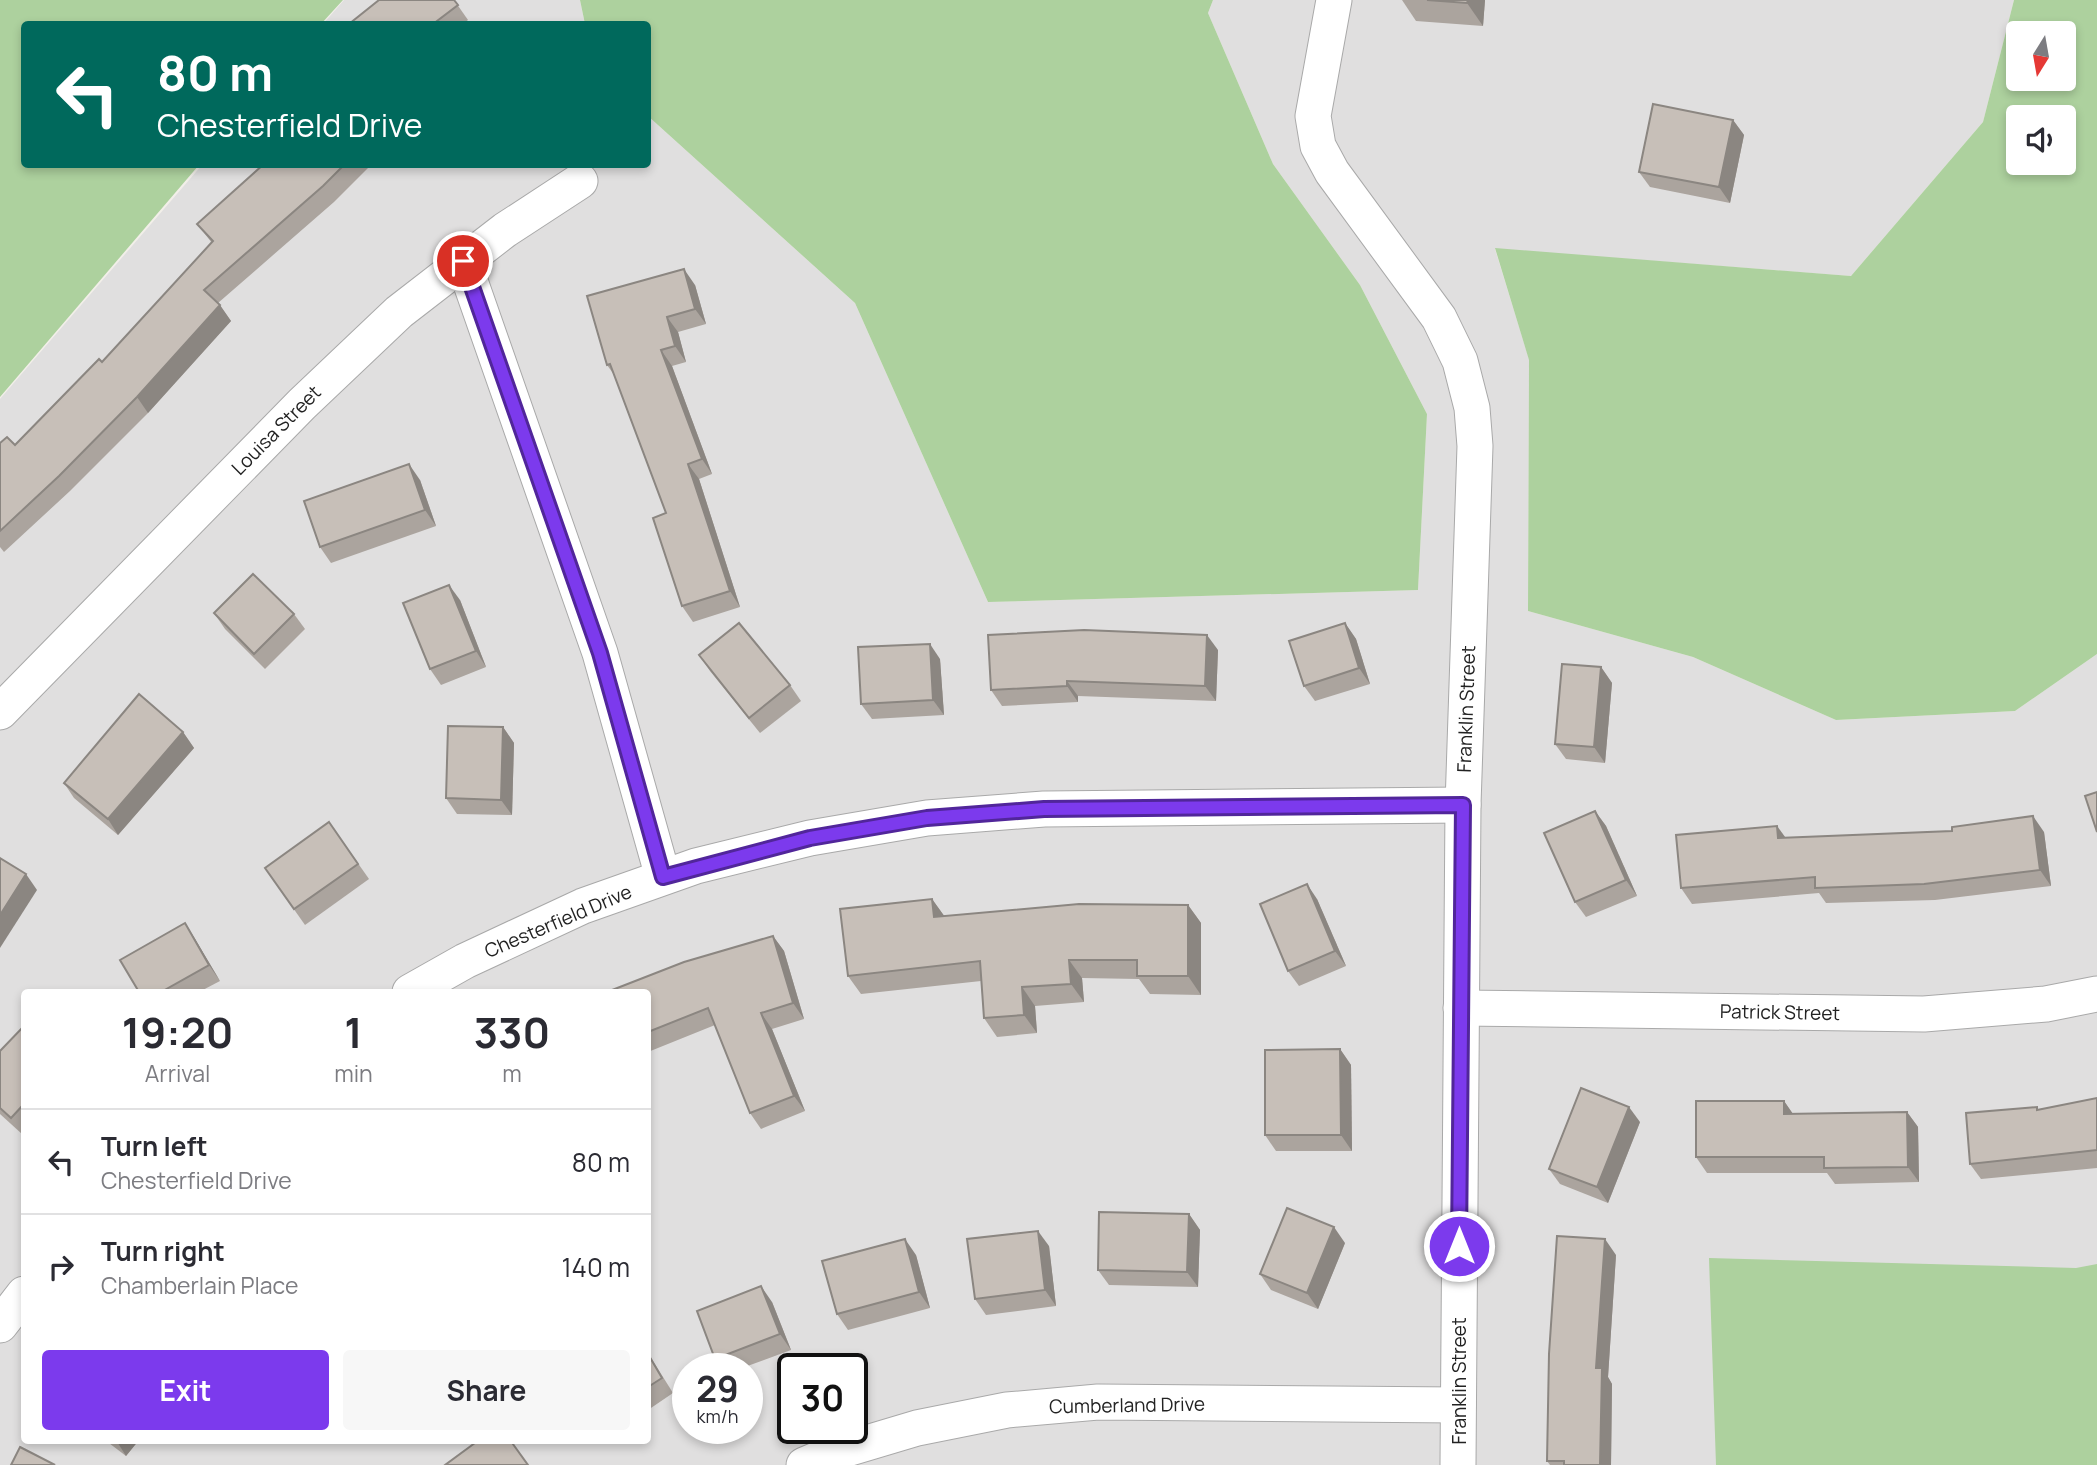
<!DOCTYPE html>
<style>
:root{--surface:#fff;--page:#f7f7f7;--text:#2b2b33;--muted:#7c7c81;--line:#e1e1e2;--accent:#7c3aed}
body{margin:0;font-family:Manrope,sans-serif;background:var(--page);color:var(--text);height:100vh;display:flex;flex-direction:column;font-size:26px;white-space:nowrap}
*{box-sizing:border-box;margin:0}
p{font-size:23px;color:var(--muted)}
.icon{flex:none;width:38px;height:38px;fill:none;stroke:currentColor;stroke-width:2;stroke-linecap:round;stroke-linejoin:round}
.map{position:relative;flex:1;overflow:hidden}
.side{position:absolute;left:21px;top:989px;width:630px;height:455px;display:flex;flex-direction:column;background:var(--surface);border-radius:7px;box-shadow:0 4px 10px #0003}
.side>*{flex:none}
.hud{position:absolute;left:21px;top:21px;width:630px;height:147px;border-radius:7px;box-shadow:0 4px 10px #0003;background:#00695c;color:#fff;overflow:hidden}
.needle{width:46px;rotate:191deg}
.controls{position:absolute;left:2006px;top:21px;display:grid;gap:14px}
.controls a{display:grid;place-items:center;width:70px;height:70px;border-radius:7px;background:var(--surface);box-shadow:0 4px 10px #0003;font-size:35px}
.speed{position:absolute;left:672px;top:1353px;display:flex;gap:14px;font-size:35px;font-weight:700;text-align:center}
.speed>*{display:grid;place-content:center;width:91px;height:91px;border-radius:50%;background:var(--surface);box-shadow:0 4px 10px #0003;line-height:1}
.speed small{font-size:18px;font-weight:400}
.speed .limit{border:4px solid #111;border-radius:10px;background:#fff;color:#111}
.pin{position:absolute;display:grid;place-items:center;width:60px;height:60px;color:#fff;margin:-30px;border:4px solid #fff;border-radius:50%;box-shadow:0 2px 7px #0007}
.me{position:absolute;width:77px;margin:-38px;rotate:0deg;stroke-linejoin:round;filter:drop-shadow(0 0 5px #0008)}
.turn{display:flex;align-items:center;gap:24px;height:147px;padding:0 21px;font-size:32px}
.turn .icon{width:91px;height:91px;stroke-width:2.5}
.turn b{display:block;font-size:49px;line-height:60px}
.eta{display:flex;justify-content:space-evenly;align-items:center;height:119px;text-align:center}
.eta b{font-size:42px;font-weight:700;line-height:49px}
.button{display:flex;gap:14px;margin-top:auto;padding:14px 21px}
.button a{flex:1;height:80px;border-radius:7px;background:var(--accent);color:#fff;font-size:28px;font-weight:700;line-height:80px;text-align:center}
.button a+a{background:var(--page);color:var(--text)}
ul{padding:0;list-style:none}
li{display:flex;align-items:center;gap:21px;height:105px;padding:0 21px;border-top:2px solid var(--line)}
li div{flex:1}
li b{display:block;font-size:26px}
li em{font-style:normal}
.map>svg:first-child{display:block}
.residential{fill:#e0dfdf;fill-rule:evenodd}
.forest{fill:#add19e;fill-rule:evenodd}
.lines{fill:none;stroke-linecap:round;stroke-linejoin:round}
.street-casing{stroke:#a9a9a9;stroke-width:37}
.street{stroke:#fff;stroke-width:35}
.wall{fill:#aba49e}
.shaded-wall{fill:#8b8681}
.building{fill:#c7bfb8;stroke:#8b8681;stroke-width:2}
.route-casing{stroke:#51269a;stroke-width:18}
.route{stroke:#7c3aed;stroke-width:12}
.labels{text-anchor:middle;stroke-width:5;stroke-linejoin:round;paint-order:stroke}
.street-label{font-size:19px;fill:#222;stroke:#fff}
</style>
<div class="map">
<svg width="2097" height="1465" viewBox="0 0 2097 1465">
<rect width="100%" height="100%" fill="#f2efe9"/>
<g class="residential">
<path d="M 344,0 L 580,0 L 585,24 L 323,24 Z"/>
<path d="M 1213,0 L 2014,0 L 1983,122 L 1851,276 L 1495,249 L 1529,359 L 1528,611 L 1693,657 L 1836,720 L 2015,711 L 2097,654 L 2097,1465 L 0,1465 L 0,399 L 202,165 L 648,164 L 648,116 L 855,303 L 988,602 L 1418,590 L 1427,414 L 1360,285 L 1273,164 L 1208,13 ZM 24,992 L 648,992 L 648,1440 L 24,1440 ZM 688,1368 L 747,1368 L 747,1428 L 688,1428 ZM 793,1368 L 852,1368 L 852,1428 L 793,1428 Z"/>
</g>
<g class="forest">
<path d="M 0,0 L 343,0 L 321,24 L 24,24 L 24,164 L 199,165 L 0,397 Z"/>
<path d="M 580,0 L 1213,0 L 1208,13 L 1273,164 L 1360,285 L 1427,414 L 1418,590 L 988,602 L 855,303 L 648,116 L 648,24 L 585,24 Z"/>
<path d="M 2014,0 L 2097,0 L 2097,654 L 2015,711 L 1836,720 L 1693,657 L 1528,611 L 1529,360 L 1495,248 L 1851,276 L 1983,122 ZM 2018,33 L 2063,33 L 2063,79 L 2018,79 ZM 2018,117 L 2063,117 L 2063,163 L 2018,163 Z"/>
<path d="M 1709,1258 L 2076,1268 L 2097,1264 L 2097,1465 L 1716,1465 Z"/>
</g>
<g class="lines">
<defs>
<g id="street">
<path d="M 1334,0 L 1313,116 L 1318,146 L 1332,172 L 1439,318 L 1460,361 L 1472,408 L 1475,446 L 1463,805 L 1458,1465"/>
<path d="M 463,261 L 600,653 L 663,877"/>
<path d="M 0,712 L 302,404 L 399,312 L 505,230 L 580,181"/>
<path d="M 410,992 L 465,961 L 583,906 L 696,866 L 810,838 L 927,818 L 1044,809 L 1463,805"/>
<path d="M 1461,1008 L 1924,1014 L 2046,1004 L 2097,994"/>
<path d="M 0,1325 L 24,1294"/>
<path d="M 804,1465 L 830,1454 L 917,1428 L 1007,1410 L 1098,1402 L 1458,1405"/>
</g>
</defs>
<use href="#street" class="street-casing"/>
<use href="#street" class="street"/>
</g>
<g class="wall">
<path d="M 454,0 L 468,20 L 463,24 L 349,24 Z"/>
<path d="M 1402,0 L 1485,0 L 1483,26 L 1416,21 Z"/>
<path d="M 1733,120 L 1744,135 L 1730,203 L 1650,187 L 1639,172 Z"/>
<path d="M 264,164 L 372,164 L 334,202 L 218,303 L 231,321 L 148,413 L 70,491 L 4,552 L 0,547 L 0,443 L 15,445 L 102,362 L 212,243 L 197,224 Z"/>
<path d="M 695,285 L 706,324 L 678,332 L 686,362 L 672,366 L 712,474 L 699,479 L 740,607 L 693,622 L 682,606 L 666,513 L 615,376 L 607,365 Z"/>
<path d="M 420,480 L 436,526 L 331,563 L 320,547 Z"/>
<path d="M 460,600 L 486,667 L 441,685 L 430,669 Z"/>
<path d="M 214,613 L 294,614 L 305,629 L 265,669 L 225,629 Z"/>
<path d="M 1345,623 L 1356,639 L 1370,684 L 1315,701 L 1304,686 Z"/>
<path d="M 1218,650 L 1216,701 L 1078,696 L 1078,702 L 1002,706 L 991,690 Z"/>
<path d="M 699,655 L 790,685 L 801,701 L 760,733 L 710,671 Z"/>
<path d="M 940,659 L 944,715 L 872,719 L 861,704 Z"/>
<path d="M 1601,667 L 1612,683 L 1605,763 L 1566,759 L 1555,744 Z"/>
<path d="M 503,727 L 514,743 L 512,815 L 457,814 L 446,798 Z"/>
<path d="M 183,732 L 194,748 L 118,835 L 74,798 L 64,783 Z"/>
<path d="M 1595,811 L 1606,826 L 1637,896 L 1586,917 L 1575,902 Z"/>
<path d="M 329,822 L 369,879 L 305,925 L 265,868 Z"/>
<path d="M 1952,831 L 2044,832 L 2051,886 L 1935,900 L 1826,903 L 1819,893 L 1692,904 L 1681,888 L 1786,838 Z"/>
<path d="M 932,899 L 944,916 L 1188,905 L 1201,923 L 1201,995 L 1150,994 L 1139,979 L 1082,978 L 1084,1002 L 1035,1006 L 1037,1033 L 997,1037 L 984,1018 L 981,981 L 861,994 L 848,976 Z"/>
<path d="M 1317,899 L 1346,966 L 1299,986 L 1288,971 Z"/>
<path d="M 185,923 L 195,939 L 220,981 L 199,992 L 139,992 Z"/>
<path d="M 773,936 L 784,951 L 804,1019 L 772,1029 L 805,1111 L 761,1129 L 750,1113 L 715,1025 L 648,1052 L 648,992 Z"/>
<path d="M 24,1026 L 24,1131 L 22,1134 L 0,1114 L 0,1051 Z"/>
<path d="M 1340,1049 L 1351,1065 L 1352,1151 L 1276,1151 L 1265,1135 Z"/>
<path d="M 2097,1098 L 2097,1168 L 1981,1179 L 1970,1164 L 2039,1110 Z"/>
<path d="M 1784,1101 L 1793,1114 L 1907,1112 L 1918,1127 L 1919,1182 L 1835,1184 L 1827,1173 L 1707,1173 L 1696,1157 Z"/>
<path d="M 1640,1122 L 1608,1203 L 1560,1184 L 1549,1169 Z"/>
<path d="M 1189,1214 L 1200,1230 L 1198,1287 L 1109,1285 L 1098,1270 Z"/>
<path d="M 1345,1243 L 1318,1309 L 1271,1290 L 1260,1274 Z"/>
<path d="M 1049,1246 L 1056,1306 L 986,1315 L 975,1299 Z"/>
<path d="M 916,1255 L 930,1308 L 848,1330 L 837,1314 Z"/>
<path d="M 1616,1255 L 1608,1377 L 1612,1384 L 1611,1465 L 1550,1465 L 1547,1461 Z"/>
<path d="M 772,1302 L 791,1350 L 742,1368 L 722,1368 L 715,1359 Z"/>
<path d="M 648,1353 L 673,1393 L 648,1410 Z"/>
<path d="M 105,1440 L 139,1440 L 126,1456 Z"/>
</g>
<g class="shaded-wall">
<path d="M 1468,0 L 1485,0 L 1483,26 L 1467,3 Z"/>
<path d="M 1733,120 L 1744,135 L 1730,203 L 1719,187 Z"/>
<path d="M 684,269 L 695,285 L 706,324 L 695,309 Z"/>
<path d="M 220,305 L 231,321 L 148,413 L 137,397 Z"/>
<path d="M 667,317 L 678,332 L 686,362 L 675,346 Z"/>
<path d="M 661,350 L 672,366 L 712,474 L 702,459 Z"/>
<path d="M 409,464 L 420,480 L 436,526 L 425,510 Z"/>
<path d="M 688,464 L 699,479 L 740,607 L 730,591 Z"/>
<path d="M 449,585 L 460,600 L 486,667 L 476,651 Z"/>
<path d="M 1345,623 L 1356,639 L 1370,684 L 1359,668 Z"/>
<path d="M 1207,635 L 1218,650 L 1216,701 L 1205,686 Z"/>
<path d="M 930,644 L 940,659 L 944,715 L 933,700 Z"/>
<path d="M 1601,667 L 1612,683 L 1605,763 L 1594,747 Z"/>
<path d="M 1067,681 L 1078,696 L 1078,702 L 1067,686 Z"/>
<path d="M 503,727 L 514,743 L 512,815 L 501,800 Z"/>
<path d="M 183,732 L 194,748 L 118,835 L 108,819 Z"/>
<path d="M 1595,811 L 1606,826 L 1637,896 L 1626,880 Z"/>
<path d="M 2033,816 L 2044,832 L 2051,886 L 2040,870 Z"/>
<path d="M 1777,826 L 1788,841 L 1778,838 Z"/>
<path d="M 26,874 L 37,890 L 0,948 L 0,915 Z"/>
<path d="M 1307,884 L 1317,899 L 1346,966 L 1335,951 Z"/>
<path d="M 932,899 L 945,917 L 934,917 Z"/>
<path d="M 1188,905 L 1201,923 L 1201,995 L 1188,976 Z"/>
<path d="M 185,923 L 195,939 L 220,981 L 209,965 Z"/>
<path d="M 773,936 L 784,951 L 804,1019 L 793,1003 Z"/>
<path d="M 1069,960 L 1082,978 L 1084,1002 L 1071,984 Z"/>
<path d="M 1022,987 L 1035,1006 L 1037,1033 L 1024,1015 Z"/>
<path d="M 761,1013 L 772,1029 L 805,1111 L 794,1096 Z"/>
<path d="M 1340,1049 L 1351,1065 L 1352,1151 L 1341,1135 Z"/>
<path d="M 1784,1101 L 1795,1117 L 1784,1114 Z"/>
<path d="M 1629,1107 L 1640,1122 L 1608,1203 L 1597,1187 Z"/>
<path d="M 1907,1112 L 1918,1127 L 1919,1182 L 1908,1167 Z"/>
<path d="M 1189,1214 L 1200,1230 L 1198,1287 L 1187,1272 Z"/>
<path d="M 1334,1227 L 1345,1243 L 1318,1309 L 1307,1293 Z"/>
<path d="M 1038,1231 L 1049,1246 L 1056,1306 L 1045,1290 Z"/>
<path d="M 905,1239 L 916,1255 L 930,1308 L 919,1292 Z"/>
<path d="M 1605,1239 L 1616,1255 L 1608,1377 L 1612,1384 L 1611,1465 L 1600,1465 L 1596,1368 Z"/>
<path d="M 761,1286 L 772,1302 L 791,1350 L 780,1334 Z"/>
<path d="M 116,1440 L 139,1440 L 126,1456 Z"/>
</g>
<g class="building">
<path d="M 379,0 L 454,0 L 458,5 L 433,24 L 349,24 Z"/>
<path d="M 1427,0 L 1468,0 L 1467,3 Z"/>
<path d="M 1653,104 L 1733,120 L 1719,187 L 1639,172 Z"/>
<path d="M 264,164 L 345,164 L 323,186 L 204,290 L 220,305 L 137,397 L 59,476 L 0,531 L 0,443 L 7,437 L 15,445 L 99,359 L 102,362 L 213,241 L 197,224 Z"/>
<path d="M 684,269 L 695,309 L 667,317 L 675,346 L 661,350 L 702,459 L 688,464 L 730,591 L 682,606 L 653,518 L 666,513 L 610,364 L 607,365 L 587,296 Z"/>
<path d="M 409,464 L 425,510 L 320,547 L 304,501 Z"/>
<path d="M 253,574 L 294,614 L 254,654 L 214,613 Z"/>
<path d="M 449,585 L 476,651 L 430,669 L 403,603 Z"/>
<path d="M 739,623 L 790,685 L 749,718 L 699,655 Z"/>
<path d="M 1345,623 L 1359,668 L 1304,686 L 1289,641 Z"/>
<path d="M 1084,630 L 1207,635 L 1205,686 L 1067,681 L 1067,686 L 991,690 L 988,635 Z"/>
<path d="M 930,644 L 933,700 L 861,704 L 858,647 Z"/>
<path d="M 1562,664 L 1601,667 L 1594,747 L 1555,744 Z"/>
<path d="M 139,694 L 183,732 L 108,819 L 64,783 Z"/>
<path d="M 448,726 L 503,727 L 501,800 L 446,798 Z"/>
<path d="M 2097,792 L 2097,832 L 2085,796 Z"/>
<path d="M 1595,811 L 1626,880 L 1575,902 L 1544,833 Z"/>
<path d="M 2033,816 L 2040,870 L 1924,884 L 1815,888 L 1815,877 L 1681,888 L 1676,835 L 1777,826 L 1778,838 L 1952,831 L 1952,827 Z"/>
<path d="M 329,822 L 358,864 L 294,909 L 265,868 Z"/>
<path d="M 0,858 L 26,874 L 0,915 Z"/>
<path d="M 1307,884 L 1335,951 L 1288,971 L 1260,904 Z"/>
<path d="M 932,899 L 934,917 L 1079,904 L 1188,905 L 1188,976 L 1137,976 L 1137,960 L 1069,960 L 1071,984 L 1022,987 L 1024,1015 L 984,1018 L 980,961 L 848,976 L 840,909 Z"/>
<path d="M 185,923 L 209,965 L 161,992 L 139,992 L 120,960 Z"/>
<path d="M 773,936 L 793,1003 L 761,1013 L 794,1096 L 750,1113 L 708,1008 L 648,1032 L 648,992 L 607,992 L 684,962 Z"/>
<path d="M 24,1026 L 24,1104 L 11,1118 L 0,1108 L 0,1051 Z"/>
<path d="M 1340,1049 L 1341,1135 L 1265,1135 L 1265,1050 Z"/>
<path d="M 1581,1088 L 1629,1107 L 1597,1187 L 1549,1169 Z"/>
<path d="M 2097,1098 L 2097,1150 L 1970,1164 L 1966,1113 L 2037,1107 L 2037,1110 Z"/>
<path d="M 1696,1101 L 1784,1101 L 1784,1114 L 1907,1112 L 1908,1167 L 1824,1168 L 1824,1157 L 1696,1157 Z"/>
<path d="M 1287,1208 L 1334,1227 L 1307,1293 L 1260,1274 Z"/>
<path d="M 1099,1212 L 1189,1214 L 1187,1272 L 1098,1270 Z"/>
<path d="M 1038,1231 L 1045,1290 L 975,1299 L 967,1239 Z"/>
<path d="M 1557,1236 L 1605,1239 L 1596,1368 L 1602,1368 L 1600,1465 L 1564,1465 L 1564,1461 L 1547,1461 L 1549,1354 Z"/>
<path d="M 905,1239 L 919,1292 L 837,1314 L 822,1261 Z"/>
<path d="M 761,1286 L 780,1334 L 715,1359 L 697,1311 Z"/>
<path d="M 648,1354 L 662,1378 L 648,1387 Z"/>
<path d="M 479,1440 L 510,1440 L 528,1465 L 445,1465 Z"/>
<path d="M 20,1447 L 55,1465 L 11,1465 Z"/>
</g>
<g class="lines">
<defs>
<path id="route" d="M 463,261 L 600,653 L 663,877 L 810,838 L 927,818 L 1044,809 L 1463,805 L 1459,1246"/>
</defs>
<use href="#route" class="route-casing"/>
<use href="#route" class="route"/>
</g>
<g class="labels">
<g class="street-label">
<text transform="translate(276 430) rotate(-45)" y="7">Louisa Street</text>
<text transform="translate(1466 709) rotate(-88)" y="7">Franklin Street</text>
<text transform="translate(558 921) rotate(-23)" y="7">Chesterfield Drive</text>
<text transform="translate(1780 1012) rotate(1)" y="7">Patrick Street</text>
<text transform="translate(1459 1381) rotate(-90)" y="7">Franklin Street</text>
<text transform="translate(1127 1405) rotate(-1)" y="7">Cumberland Drive</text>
</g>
</g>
</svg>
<div class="controls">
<a><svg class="needle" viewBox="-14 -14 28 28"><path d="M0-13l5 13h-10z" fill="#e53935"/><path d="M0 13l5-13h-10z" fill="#7c7c81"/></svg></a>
<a><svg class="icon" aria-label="sound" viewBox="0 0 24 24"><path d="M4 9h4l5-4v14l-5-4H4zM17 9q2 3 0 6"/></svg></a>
</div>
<div class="speed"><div>29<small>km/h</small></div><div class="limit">30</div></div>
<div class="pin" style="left:463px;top:261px;background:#d93025"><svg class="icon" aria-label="arrive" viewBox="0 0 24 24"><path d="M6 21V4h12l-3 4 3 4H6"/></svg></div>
<svg class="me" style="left:1459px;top:1246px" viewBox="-20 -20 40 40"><circle r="17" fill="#7c3aed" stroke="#fff" stroke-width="3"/><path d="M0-11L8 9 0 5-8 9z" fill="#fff"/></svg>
<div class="hud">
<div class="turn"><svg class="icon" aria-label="left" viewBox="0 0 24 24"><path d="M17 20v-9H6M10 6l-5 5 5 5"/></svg><div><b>80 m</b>Chesterfield Drive</div></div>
</div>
<section class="side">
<div class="eta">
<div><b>19:20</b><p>Arrival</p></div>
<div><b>1</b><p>min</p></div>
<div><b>330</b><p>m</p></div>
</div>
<ul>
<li><svg class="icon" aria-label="left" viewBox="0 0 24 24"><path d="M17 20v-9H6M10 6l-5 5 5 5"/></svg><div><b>Turn left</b><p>Chesterfield Drive</p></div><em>80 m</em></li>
<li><svg class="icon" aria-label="right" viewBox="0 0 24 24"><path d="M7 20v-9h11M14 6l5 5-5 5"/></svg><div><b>Turn right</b><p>Chamberlain Place</p></div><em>140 m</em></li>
</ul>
<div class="button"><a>Exit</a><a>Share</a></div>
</section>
</div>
